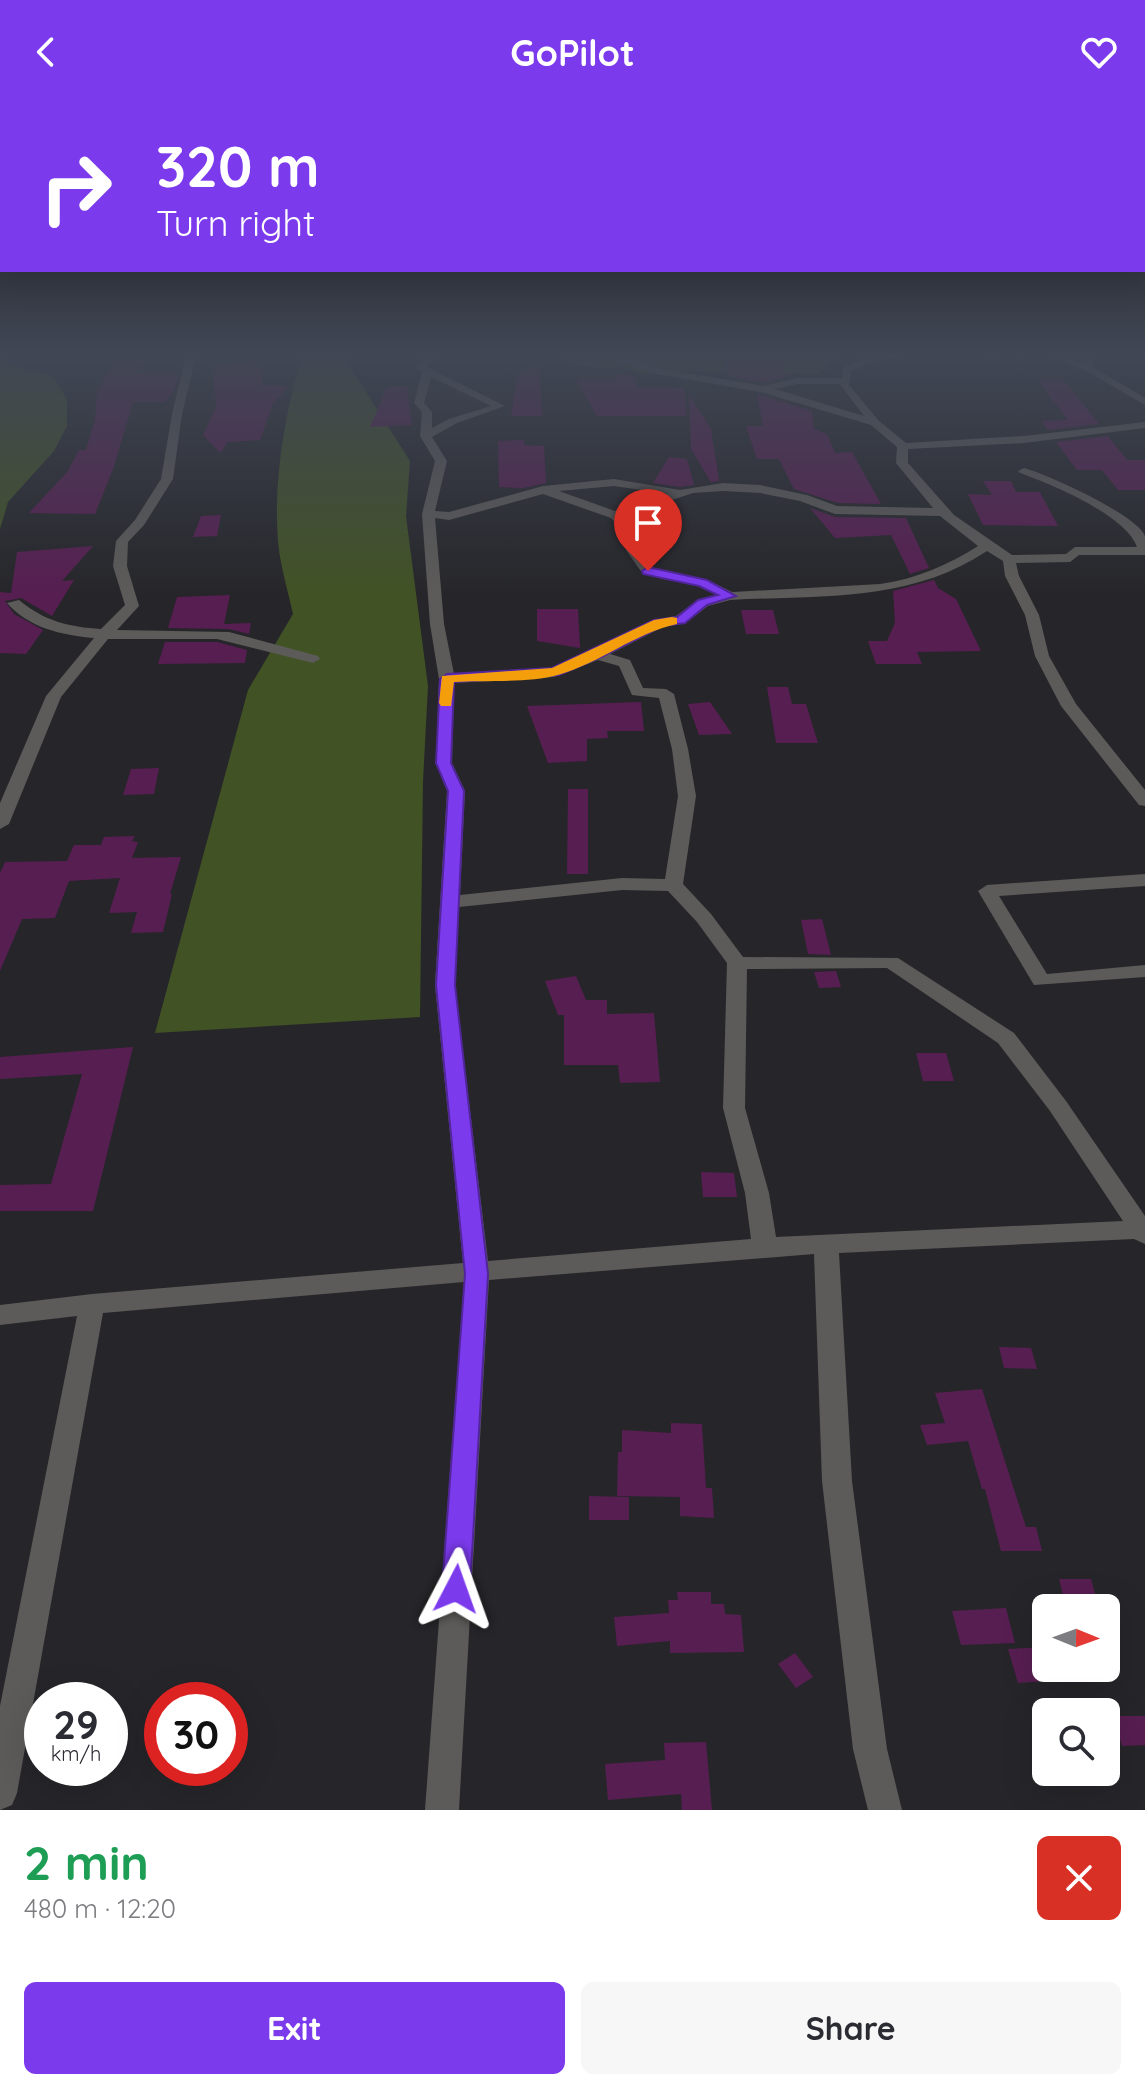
<!DOCTYPE html>
<meta charset="utf-8">
<style>
:root{--surface:#fff;--page:#f7f7f7;--text:#2b2b33;--muted:#7c7c81;--accent:#7c3aed}
body{margin:0;font-family:Quicksand,sans-serif;background:var(--page);color:var(--text);height:100vh;display:flex;flex-direction:column;font-size:30px;white-space:nowrap}
*{box-sizing:border-box;margin:0}
p{font-size:26px;color:var(--muted)}
.icon{flex:none;width:44px;height:44px;fill:none;stroke:currentColor;stroke-width:2;stroke-linecap:round;stroke-linejoin:round}
.map{position:relative;height:1706px;overflow:hidden}
.drawer{display:flex;flex-direction:column;background:var(--surface);flex:1}
.drawer>*{flex:none}
.hud{position:absolute;left:0px;top:0px;width:1146px;height:168px;box-shadow:0 8px 32px #0002;background:#7c3aed;color:#fff;overflow:hidden}
.needle{width:52px;rotate:91deg}
.controls{position:absolute;left:1032px;top:1490px;display:grid;gap:16px}
.controls a{display:grid;place-items:center;width:88px;height:88px;border-radius:12px;background:var(--surface);box-shadow:0 8px 32px #0002;font-size:40px}
.speed{position:absolute;left:24px;top:1578px;display:flex;gap:16px;font-size:40px;font-weight:700;text-align:center}
.speed>*{display:grid;place-content:center;width:104px;height:104px;border-radius:50%;background:var(--surface);box-shadow:0 8px 32px #0002;line-height:1}
.speed small{font-size:20px;font-weight:400}
.speed .limit{border:12px solid #d22;background:#fff;color:#111}
.pin{position:absolute;display:grid;place-items:center;width:68px;height:68px;color:#fff;margin:-82px -34px;border-radius:50% 50% 50% 0;rotate:-45deg;box-shadow:0 0 8px #0007}
.pin .icon{rotate:45deg}
.me{position:absolute;width:88px;margin:-44px;rotate:4deg;stroke-linejoin:round;filter:drop-shadow(0 0 6px #0008)}
.turn{display:flex;align-items:center;gap:28px;height:168px;padding:0 24px;font-size:36px}
.turn .icon{width:104px;height:104px;stroke-width:2.5}
.turn b{display:block;font-size:56px;line-height:68px}
.round{display:grid;place-items:center;flex:none;width:84px;height:84px;border-radius:12px;background:var(--page)}
.overview{display:flex;align-items:center;justify-content:space-between;height:136px;padding:0 24px}
h1{font-size:48px;font-weight:700;line-height:60px;color:#1e9e55}
.primary-button{display:flex;gap:16px;margin-top:auto;padding:16px 24px}
.primary-button a{flex:1;height:92px;border-radius:12px;background:var(--accent);color:#fff;font-size:32px;font-weight:700;line-height:92px;text-align:center}
.primary-button a+a{background:var(--page);color:var(--text)}
header{display:flex;justify-content:space-between;align-items:center;height:104px;padding:0 24px;background:var(--accent);color:#fff;font-size:36px;font-weight:700}
.map>svg:first-child{display:block}
.green{fill:#415225}
.building{fill:#571e51}
.lines{fill:none;stroke-linecap:round;stroke-linejoin:round}
.street{fill:#5d5b59;fill-rule:evenodd}
.route{fill:#7c3aed;stroke:#51269a;stroke-width:2}
.slow{fill:#f59e0b}
</style>
<header><svg class="icon" aria-label="back" viewBox="0 0 24 24"><path d="M15 5l-7 7 7 7"/></svg>GoPilot<svg class="icon" aria-label="heart" viewBox="0 0 24 24"><path d="M12 20l-8-8c-3-5 5-10 8-4 3-6 11-1 8 4z"/></svg></header>
<div class="map">
<svg width="1145" height="1706" viewBox="0 0 1145 1706">
<rect width="100%" height="100%" fill="#26262a"/>
<g class="green">
<path d="M 347,252 L 347,258 L 410,357 L 406,412 L 428,582 L 423,677 L 420,913 L 155,929 L 248,586 L 293,510 C 288,487 280,461 278,437 C 273,375 285,312 301,253 Z"/>
<path d="M 841,252 L 818,270 L 694,267 L 638,270 L 627,264 L 586,263 L 568,258 L 567,253 Z"/>
<path d="M 0,253 L 13,261 L 54,273 L 67,296 L 67,322 L 54,347 L 8,398 L 0,425 Z"/>
</g>
<g class="building">
<path d="M 720,252 L 783,252 L 784,269 L 788,269 L 788,273 L 763,279 L 731,273 Z"/>
<path d="M 115,256 L 146,256 L 136,269 L 179,269 L 175,285 L 164,298 L 133,298 L 113,365 L 95,410 L 29,409 L 68,367 L 79,346 L 86,346 L 95,316 L 97,287 Z"/>
<path d="M 260,258 L 263,281 L 290,282 L 273,299 L 260,336 L 228,338 L 220,349 L 203,331 L 216,302 L 213,260 Z"/>
<path d="M 539,258 L 542,312 L 511,312 L 517,272 Z"/>
<path d="M 615,270 L 635,271 L 636,283 L 685,284 L 686,312 L 597,312 L 576,275 L 615,275 Z"/>
<path d="M 1037,275 L 1063,275 L 1099,320 L 1048,326 L 1041,317 L 1068,316 Z"/>
<path d="M 407,282 L 412,321 L 370,323 L 387,283 Z"/>
<path d="M 757,290 L 812,307 L 814,325 L 827,330 L 835,349 L 852,348 L 881,400 L 838,399 L 794,385 L 779,355 L 757,355 L 746,322 L 763,322 Z"/>
<path d="M 689,291 L 711,325 L 719,377 L 711,378 L 691,345 Z"/>
<path d="M 1108,332 L 1127,356 L 1145,356 L 1145,386 L 1118,386 L 1102,366 L 1077,366 L 1056,338 Z"/>
<path d="M 524,336 L 524,341 L 544,342 L 546,379 L 523,384 L 499,383 L 498,337 Z"/>
<path d="M 669,353 L 687,355 L 694,381 L 680,383 L 653,379 Z"/>
<path d="M 983,377 L 1011,377 L 1016,388 L 1040,388 L 1058,422 L 983,421 L 968,390 L 992,391 Z"/>
<path d="M 810,404 L 835,413 L 906,414 L 929,464 L 910,470 L 891,431 L 835,434 Z"/>
<path d="M 221,411 L 217,432 L 193,433 L 201,412 Z"/>
<path d="M 93,442 L 62,477 L 74,476 L 52,512 L 21,494 L 5,497 L 14,510 L 43,526 L 26,550 L 0,549 L 0,488 L 11,489 L 17,448 Z"/>
<path d="M 934,476 L 938,484 L 956,495 L 981,547 L 917,548 L 922,560 L 876,560 L 868,537 L 887,537 L 895,519 L 893,487 Z"/>
<path d="M 230,491 L 224,520 L 251,519 L 249,530 L 229,525 L 168,524 L 177,493 Z"/>
<path d="M 537,505 L 578,505 L 580,544 L 537,537 Z"/>
<path d="M 741,506 L 773,506 L 779,530 L 746,530 Z"/>
<path d="M 165,538 L 217,538 L 247,546 L 245,559 L 158,560 Z"/>
<path d="M 767,583 L 788,583 L 792,600 L 806,600 L 818,639 L 776,639 Z"/>
<path d="M 641,598 L 644,627 L 607,627 L 608,634 L 587,635 L 587,657 L 548,659 L 527,602 Z"/>
<path d="M 710,598 L 732,630 L 699,631 L 688,600 Z"/>
<path d="M 159,664 L 154,690 L 123,691 L 131,665 Z"/>
<path d="M 568,685 L 588,685 L 588,770 L 567,770 Z"/>
<path d="M 135,732 L 132,737 L 138,738 L 132,754 L 181,753 L 170,790 L 172,790 L 163,828 L 131,829 L 137,808 L 109,809 L 120,774 L 69,777 L 55,814 L 22,815 L 0,867 L 0,769 L 5,758 L 67,757 L 74,741 L 101,741 L 104,733 Z"/>
<path d="M 822,815 L 831,851 L 808,850 L 801,816 Z"/>
<path d="M 836,867 L 841,883 L 819,884 L 814,868 Z"/>
<path d="M 576,872 L 586,896 L 607,896 L 607,910 L 654,909 L 660,978 L 620,979 L 618,961 L 564,961 L 564,911 L 558,911 L 545,877 Z"/>
<path d="M 133,943 L 93,1107 L 0,1107 L 0,1081 L 51,1080 L 82,970 L 0,975 L 0,953 Z"/>
<path d="M 916,949 L 946,949 L 954,977 L 923,977 Z"/>
<path d="M 701,1068 L 734,1069 L 737,1093 L 703,1093 Z"/>
<path d="M 999,1243 L 1031,1244 L 1037,1265 L 1004,1264 Z"/>
<path d="M 982,1285 L 1026,1423 L 1036,1423 L 1042,1447 L 1001,1447 L 985,1385 L 982,1385 L 968,1337 L 927,1341 L 920,1321 L 945,1319 L 935,1289 Z"/>
<path d="M 671,1319 L 702,1320 L 706,1384 L 712,1384 L 714,1414 L 680,1412 L 680,1393 L 617,1392 L 618,1348 L 622,1348 L 622,1326 L 671,1329 Z"/>
<path d="M 589,1392 L 629,1393 L 629,1416 L 589,1416 Z"/>
<path d="M 1059,1475 L 1091,1475 L 1099,1504 L 1066,1504 Z"/>
<path d="M 677,1488 L 711,1488 L 711,1500 L 724,1500 L 725,1510 L 741,1511 L 744,1548 L 670,1549 L 670,1537 L 617,1542 L 614,1513 L 669,1509 L 668,1496 L 678,1496 Z"/>
<path d="M 1006,1504 L 1015,1539 L 961,1541 L 952,1507 Z"/>
<path d="M 1046,1543 L 1046,1577 L 1018,1579 L 1008,1545 Z"/>
<path d="M 795,1549 L 813,1573 L 796,1584 L 778,1560 Z"/>
<path d="M 1113,1612 L 1145,1612 L 1145,1641 L 1122,1642 Z"/>
<path d="M 706,1638 L 712,1706 L 682,1706 L 681,1690 L 608,1696 L 605,1660 L 665,1656 L 664,1639 Z"/>
</g>
<g class="lines">
<g class="street">
<path d="M 186,252 L 196,252 L 182,310 L 173,375 L 144,421 L 128,438 L 127,462 L 139,502 L 117,526 L 229,528 L 318,552 L 320,555 L 313,559 L 217,535 L 108,535 L 61,593 L 9,720 L 0,725 L 0,699 L 46,592 L 94,534 C 61,531 29,524 7,499 L 19,496 C 44,517 69,523 101,525 L 125,501 L 113,462 L 116,437 L 135,416 L 161,375 L 172,310 Z"/>
<path d="M 424,252 L 434,252 L 427,263 L 505,302 L 457,319 L 432,333 L 447,357 L 435,407 L 449,408 L 543,382 L 614,375 L 680,386 L 723,379 L 760,381 L 807,391 L 837,402 L 933,404 L 896,359 L 897,343 L 871,321 L 761,288 L 650,269 L 603,252 L 618,252 L 652,263 L 763,282 L 798,274 L 842,274 L 843,264 L 869,252 L 903,252 L 877,257 L 851,267 L 849,281 L 879,317 L 906,339 L 1024,332 L 1145,318 L 1145,324 L 1024,339 L 908,345 L 908,359 L 954,411 L 1012,451 L 1066,450 L 1075,443 L 1137,443 C 1126,411 1051,380 1020,369 L 1018,367 L 1024,364 C 1047,370 1137,411 1145,432 C 1145,437 1145,445 1145,451 L 1079,451 L 1070,458 L 1016,459 L 1019,472 L 1039,511 L 1049,552 L 1076,600 L 1145,686 L 1145,702 L 1139,701 L 1061,602 L 1035,552 L 1025,511 L 1005,472 L 1003,457 L 987,447 C 909,499 820,491 730,496 L 708,502 L 685,519 L 663,523 L 610,550 L 630,556 L 643,584 L 666,585 L 674,590 L 688,645 L 696,692 L 683,780 L 711,810 L 743,853 L 898,854 L 1014,929 L 1066,997 L 1145,1112 L 1145,1140 L 1134,1135 L 839,1149 L 852,1377 L 887,1645 L 902,1706 L 868,1706 L 853,1645 L 822,1377 L 814,1150 L 489,1176 L 459,1706 L 425,1706 L 464,1178 L 103,1209 L 17,1689 L 12,1701 L 0,1706 L 0,1602 L 77,1212 L 0,1221 L 0,1201 L 92,1190 L 463,1159 L 435,881 L 447,687 L 436,659 L 439,575 L 430,520 L 422,410 L 435,357 L 420,332 L 422,308 L 414,299 L 422,268 L 416,264 ZM 431,273 L 491,302 L 449,315 L 432,324 L 432,308 L 424,299 ZM 798,280 L 840,280 L 864,312 L 775,285 ZM 614,382 L 668,390 L 615,407 L 559,387 ZM 723,387 L 760,389 L 800,397 L 835,410 L 940,412 L 978,442 C 948,461 916,475 880,480 L 732,488 L 708,476 L 653,464 L 639,446 L 643,432 L 624,412 L 693,389 ZM 543,390 L 611,414 L 630,433 L 626,446 L 643,470 L 699,482 L 717,491 L 698,496 L 676,512 L 654,516 L 592,548 L 552,564 L 454,570 L 444,520 L 435,414 L 449,416 ZM 598,556 L 619,562 L 632,591 L 659,594 L 672,645 L 678,692 L 665,775 L 622,774 L 460,791 L 465,687 L 452,659 L 454,579 L 554,573 ZM 622,786 L 668,787 L 697,818 L 727,859 L 723,1004 L 745,1089 L 751,1135 L 488,1157 L 455,881 L 459,803 ZM 887,864 L 998,939 L 1050,1007 L 1123,1117 L 776,1133 L 769,1089 L 745,1004 L 747,865 Z"/>
<path d="M 987,252 L 997,252 L 998,253 L 993,256 Z"/>
<path d="M 1046,252 L 1061,252 L 1083,259 L 1083,252 L 1093,252 L 1093,263 L 1145,294 L 1145,301 L 1085,266 Z"/>
<path d="M 1145,770 L 1145,782 L 999,792 L 1047,870 L 1145,861 L 1145,873 L 1034,881 L 978,787 L 987,781 Z"/>
</g>
</g>
<linearGradient id="sky" x2="0" y2="1"><stop stop-color="#151517"/><stop offset="0.51" stop-color="#414755"/><stop offset="1" stop-color="#414755" stop-opacity="0"/></linearGradient>
<rect width="1145" height="491" fill="url(#sky)"/>
<path class="route" d="M 648,463 L 707,476 L 736,492 L 707,501 L 685,519 L 662,522 L 601,553 L 559,571 L 454,578 L 451,659 L 464,687 L 455,881 L 488,1170 L 470,1485 L 466,1494 L 456,1498 L 446,1494 L 442,1485 L 465,1170 L 436,881 L 448,687 L 436,659 L 440,575 L 447,570 L 552,564 L 654,516 L 677,513 L 698,496 L 718,491 L 699,482 L 643,470 L 642,467 Z"/>
<path class="slow" d="M 672,513 L 677,514 L 677,520 C 635,529 600,559 558,571 C 529,579 485,576 454,578 L 451,602 L 441,602 L 439,599 L 442,572 L 552,564 L 654,516 Z"/>
</svg>
<div class="controls">
<a><svg class="needle" viewBox="-14 -14 28 28"><path d="M0-13l5 13h-10z" fill="#e53935"/><path d="M0 13l5-13h-10z" fill="#7c7c81"/></svg></a>
<a><svg class="icon" aria-label="search" viewBox="0 0 24 24"><circle cx="10" cy="10" r="6"/><path d="M15 15l6 6"/></svg></a>
</div>
<div class="speed"><div>29<small>km/h</small></div><div class="limit">30</div></div>
<div class="pin" style="left:648px;top:467px;background:#d93025"><svg class="icon" aria-label="arrive" viewBox="0 0 24 24"><path d="M6 21V4h12l-3 4 3 4H6"/></svg></div>
<svg class="me" style="left:456px;top:1485px" viewBox="-20 -20 40 40"><path d="M0-17L14 15 0 8-14 15z" fill="#7c3aed" stroke="#fff" stroke-width="4"/></svg>
<div class="hud">
<div class="turn"><svg class="icon" aria-label="right" viewBox="0 0 24 24"><path d="M7 20v-9h11M14 6l5 5-5 5"/></svg><div><b>320 m</b>Turn right</div></div>
</div>
</div>
<section class="drawer">
<div class="overview"><div><h1>2 min</h1><p>480 m · 12:20</p></div><a class="round" style="background:#d93025;color:#fff"><svg class="icon" aria-label="close" viewBox="0 0 24 24"><path d="M6 6l12 12M18 6L6 18"/></svg></a></div>
<div class="primary-button"><a>Exit</a><a>Share</a></div>
</section>
